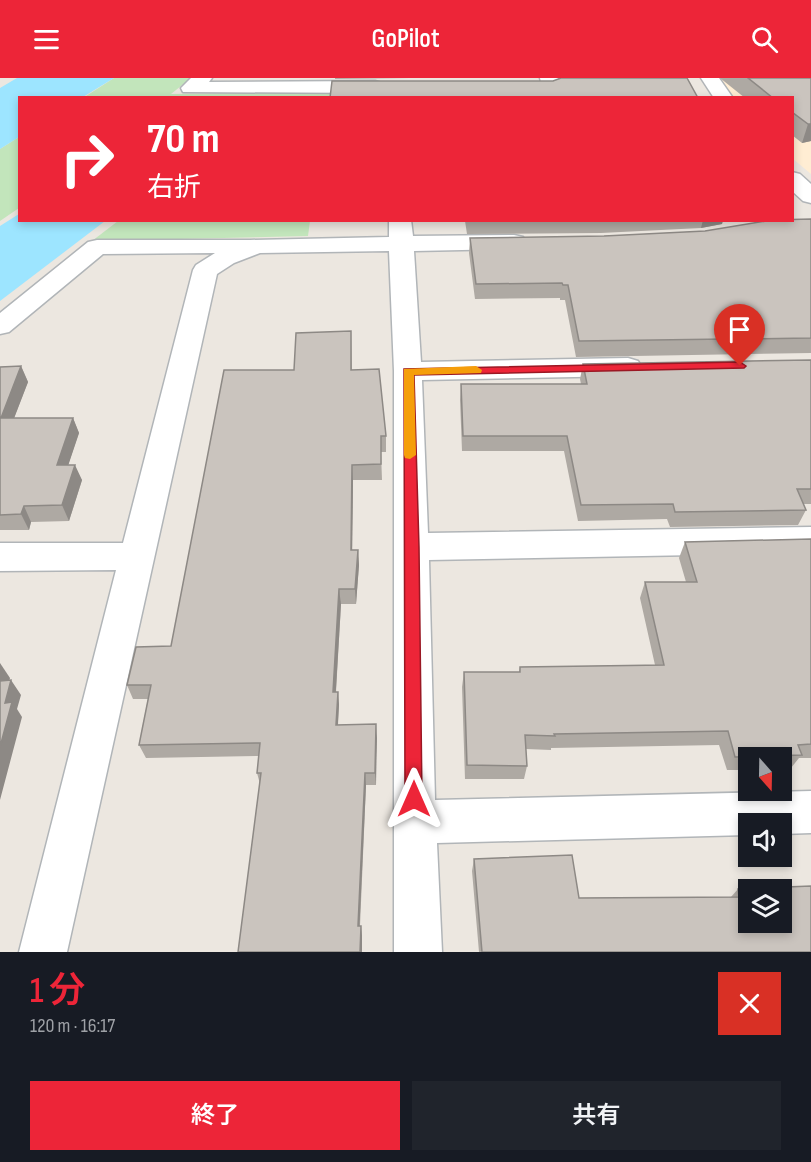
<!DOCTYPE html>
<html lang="ja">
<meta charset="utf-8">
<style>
:root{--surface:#171b24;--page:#20242c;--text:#f1f3f6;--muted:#9ea1a6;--accent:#ed2538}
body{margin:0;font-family:"Sofia Sans Condensed","Noto Sans JP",sans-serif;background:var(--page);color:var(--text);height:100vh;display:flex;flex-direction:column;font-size:22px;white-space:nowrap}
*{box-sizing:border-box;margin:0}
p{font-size:20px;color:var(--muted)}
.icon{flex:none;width:33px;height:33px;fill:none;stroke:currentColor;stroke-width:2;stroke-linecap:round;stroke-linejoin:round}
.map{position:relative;height:874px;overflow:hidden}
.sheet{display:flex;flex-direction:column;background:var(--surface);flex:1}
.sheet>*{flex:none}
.top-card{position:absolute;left:18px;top:18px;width:776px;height:126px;border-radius:0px;box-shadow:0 3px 9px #0003;background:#ed2538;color:#fff;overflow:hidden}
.needle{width:39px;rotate:160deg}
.buttons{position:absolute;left:738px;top:669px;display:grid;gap:12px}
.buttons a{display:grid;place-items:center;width:54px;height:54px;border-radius:0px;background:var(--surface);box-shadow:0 3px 9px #0003;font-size:30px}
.pin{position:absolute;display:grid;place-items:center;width:51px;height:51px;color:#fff;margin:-62px -26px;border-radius:50% 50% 50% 0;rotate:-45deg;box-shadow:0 0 6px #0007}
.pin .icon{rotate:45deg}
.me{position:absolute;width:66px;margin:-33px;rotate:0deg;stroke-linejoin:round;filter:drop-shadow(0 0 4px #0008)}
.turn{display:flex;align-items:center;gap:21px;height:126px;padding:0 30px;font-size:27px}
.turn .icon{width:78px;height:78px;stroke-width:2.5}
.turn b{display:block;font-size:42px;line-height:51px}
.round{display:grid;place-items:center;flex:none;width:63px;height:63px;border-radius:0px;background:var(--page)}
.head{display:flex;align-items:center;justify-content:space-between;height:102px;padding:0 30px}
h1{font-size:36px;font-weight:600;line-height:45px;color:var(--accent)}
.cta{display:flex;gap:12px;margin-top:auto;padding:12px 30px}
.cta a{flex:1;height:69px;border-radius:0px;background:var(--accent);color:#fff;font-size:24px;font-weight:600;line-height:69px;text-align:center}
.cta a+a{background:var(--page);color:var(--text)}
header{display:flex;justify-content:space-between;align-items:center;height:78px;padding:0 30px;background:var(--accent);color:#fff;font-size:27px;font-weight:600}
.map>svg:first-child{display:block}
.commercial{fill:#ffedd3}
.green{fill:#c2e5bb}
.water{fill:#9de5ff}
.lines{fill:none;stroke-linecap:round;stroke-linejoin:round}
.minor-casing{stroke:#b1b5b8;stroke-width:3}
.minor{fill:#fff;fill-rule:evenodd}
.wall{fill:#aea9a3}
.shaded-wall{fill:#8d8985}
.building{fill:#cac4be;stroke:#8d8985;stroke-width:1.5;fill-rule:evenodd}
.route{fill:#ed2538;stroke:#9a1824;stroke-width:1.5}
.slow{fill:#f59e0b}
</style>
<header><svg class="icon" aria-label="menu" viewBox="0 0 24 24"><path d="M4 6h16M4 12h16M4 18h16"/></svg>GoPilot<svg class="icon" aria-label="search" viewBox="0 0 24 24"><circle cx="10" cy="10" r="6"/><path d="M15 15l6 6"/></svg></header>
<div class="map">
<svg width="811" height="874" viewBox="0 0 811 874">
<rect width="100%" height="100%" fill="#ece7e0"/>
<path class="commercial" d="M 718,0 L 811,0 L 811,96 L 792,80 L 792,20 L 732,19 Z"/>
<g class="green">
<path d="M 114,0 L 191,0 L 171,16 L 374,14 L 384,20 L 83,20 Z"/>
<path d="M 19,59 L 19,130 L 0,143 L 0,71 Z"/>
<path d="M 118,143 L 310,143 L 308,158 L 92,163 Z"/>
</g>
<g class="water">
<path d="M 17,0 L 114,0 L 83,19 L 20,20 L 19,59 L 0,71 L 0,10 Z"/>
<path d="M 19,136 L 20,142 L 105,143 L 0,223 L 0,148 Z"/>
</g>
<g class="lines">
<defs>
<g id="minor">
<path d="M 191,0 L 212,0 L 209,4 L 375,3 L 382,5 L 384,9 L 382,13 L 375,15 L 183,14 L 181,10 Z"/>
<path d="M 540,0 L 558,0 L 565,20 L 545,20 Z"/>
<path d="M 701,0 L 719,0 L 733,20 L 714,20 Z"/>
<path d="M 792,94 L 800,96 L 811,106 L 811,125 L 803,123 L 792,113 Z"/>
<path d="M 389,142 L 411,142 L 413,158 L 514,157 L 523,159 L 526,164 L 523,169 L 514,171 L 414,173 L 421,284 L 628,280 L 638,283 L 642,289 L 638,295 L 628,298 L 422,302 L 428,455 L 811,449 L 811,475 L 429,482 L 435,722 L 811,713 L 811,755 L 782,756 L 782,746 L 748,746 L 748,757 L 437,765 L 442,874 L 394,874 L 394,293 L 389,173 L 260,175 L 234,185 L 217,196 L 67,874 L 19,874 L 116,492 L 0,493 L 0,465 L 123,465 L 193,192 L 196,187 L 215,175 L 103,176 L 9,254 L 0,256 L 0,235 L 88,164 L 97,162 L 250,162 L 389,159 Z"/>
</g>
</defs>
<use href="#minor" class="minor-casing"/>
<use href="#minor" class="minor"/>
</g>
<g class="wall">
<path d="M 335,0 L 409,0 L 335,1 Z"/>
<path d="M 720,0 L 811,0 L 811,63 L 802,65 L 792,57 L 792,20 L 745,20 Z"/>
<path d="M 811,141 L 811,275 L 576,279 L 565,222 L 560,222 L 560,220 L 475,221 L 469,175 L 470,160 L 604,158 L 705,153 Z"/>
<path d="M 433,142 L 723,142 L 722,146 L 701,150 L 601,155 L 467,156 L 465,143 Z"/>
<path d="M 351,253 L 352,292 L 386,358 L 386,374 L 381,374 L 382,402 L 353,402 L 352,472 L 358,472 L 359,487 L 356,526 L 341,526 L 336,614 L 338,614 L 339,627 L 338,647 L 376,646 L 376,707 L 366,707 L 360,848 L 361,848 L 362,858 L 362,874 L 238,874 L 260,706 L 257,695 L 259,678 L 146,680 L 139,667 L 148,621 L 133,621 L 127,607 L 171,568 L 294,292 Z"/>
<path d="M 811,282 L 811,426 L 803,426 L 806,432 L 798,447 L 670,449 L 667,441 L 578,443 L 564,373 L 462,373 L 460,322 L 461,306 L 581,306 L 580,301 L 583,286 Z"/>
<path d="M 21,288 L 28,304 L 14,340 L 73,340 L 79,355 L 68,387 L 82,402 L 69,443 L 31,444 L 29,452 L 0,452 L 0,289 Z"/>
<path d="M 811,461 L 811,680 L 799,680 L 791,690 L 782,691 L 782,680 L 748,680 L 748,692 L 727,692 L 719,667 L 551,670 L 551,672 L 526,671 L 527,688 L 524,701 L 465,701 L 462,609 L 464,594 L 519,594 L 520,589 L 655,587 L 640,520 L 645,504 L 686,504 L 679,480 L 685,464 Z"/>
<path d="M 474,781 L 579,820 L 731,819 L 738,811 L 811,874 L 479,874 L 472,793 Z"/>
</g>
<g class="shaded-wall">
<path d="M 808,46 L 811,46 L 811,63 L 802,65 Z"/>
<path d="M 703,142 L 723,142 L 722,146 L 701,150 Z"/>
<path d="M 21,288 L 28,304 L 8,356 L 1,340 Z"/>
<path d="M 73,340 L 79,355 L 63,403 L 57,387 Z"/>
<path d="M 75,387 L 82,402 L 69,443 L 62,427 Z"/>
<path d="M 352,387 L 353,402 L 352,487 L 351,472 Z"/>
<path d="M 24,428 L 31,444 L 29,452 L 21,436 Z"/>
<path d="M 358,472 L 359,487 L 356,526 L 355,511 Z"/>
<path d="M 339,511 L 341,526 L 335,627 L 333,614 Z"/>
<path d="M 0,585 L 10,600 L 5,618 L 0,611 Z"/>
<path d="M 11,602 L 21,617 L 17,631 L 22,639 L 0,722 L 0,669 L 5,625 Z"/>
<path d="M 338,614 L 339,627 L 337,660 L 336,647 Z"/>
<path d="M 376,646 L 377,660 L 376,707 L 375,695 Z"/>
<path d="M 365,695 L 366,707 L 359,858 L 358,848 Z"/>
<path d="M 361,848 L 362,858 L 362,874 L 360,874 Z"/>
</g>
<g class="building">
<path d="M 561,0 L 687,0 L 698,20 L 330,20 L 332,3 L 553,3 Z"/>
<path d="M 748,0 L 811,0 L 811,46 L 808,46 L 792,34 L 792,20 L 773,20 Z"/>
<path d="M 811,141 L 811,260 L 579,263 L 568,207 L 563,207 L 562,205 L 476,206 L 470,160 L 604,158 L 705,153 L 772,142 Z"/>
<path d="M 351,253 L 351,292 L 379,291 L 386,358 L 381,358 L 381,386 L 352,387 L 351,472 L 358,472 L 355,511 L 339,511 L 333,614 L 338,614 L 336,647 L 376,646 L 375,695 L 365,695 L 358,848 L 361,848 L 360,874 L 238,874 L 261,695 L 257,695 L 260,665 L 139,667 L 151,607 L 127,607 L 136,569 L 171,568 L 224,292 L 294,292 L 296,255 Z"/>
<path d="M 811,282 L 811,411 L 797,411 L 806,432 L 675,434 L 673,426 L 581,427 L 567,358 L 463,358 L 461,306 L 587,306 L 583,286 Z"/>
<path d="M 21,288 L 1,340 L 73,340 L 57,387 L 75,387 L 62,427 L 24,428 L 21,436 L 0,437 L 0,289 Z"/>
<path d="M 811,461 L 811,666 L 798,667 L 802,677 L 735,679 L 728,653 L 554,656 L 555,658 L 525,657 L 527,688 L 467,687 L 464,594 L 520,594 L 520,589 L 664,587 L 645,504 L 697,504 L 685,464 Z"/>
<path d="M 11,602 L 5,625 L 12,624 L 0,669 L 0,603 Z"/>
<path d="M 572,777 L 579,820 L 739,819 L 738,811 L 811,808 L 811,874 L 482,874 L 474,781 ZM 748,812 L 782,812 L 782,844 L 748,844 Z"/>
</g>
<path class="route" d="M 740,284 L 746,288 L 744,290 L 414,297 L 419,469 L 422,721 L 420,727 L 414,730 L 407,727 L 405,721 L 404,291 Z"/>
<path class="slow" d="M 476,288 L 482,292 L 481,295 L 414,297 L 416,377 L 410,381 L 405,380 L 404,377 L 404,291 Z"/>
</svg>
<div class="buttons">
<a><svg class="needle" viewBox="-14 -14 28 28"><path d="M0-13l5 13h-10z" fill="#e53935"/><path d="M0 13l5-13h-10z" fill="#9ea1a6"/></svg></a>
<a><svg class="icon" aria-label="sound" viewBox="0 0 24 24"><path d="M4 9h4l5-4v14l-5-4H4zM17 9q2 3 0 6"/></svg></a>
<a><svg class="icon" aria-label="layers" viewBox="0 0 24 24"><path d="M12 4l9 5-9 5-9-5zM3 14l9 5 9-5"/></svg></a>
</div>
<div class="pin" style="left:740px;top:288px;background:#d93025"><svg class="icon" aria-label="arrive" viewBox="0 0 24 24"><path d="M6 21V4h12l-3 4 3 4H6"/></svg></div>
<svg class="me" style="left:414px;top:721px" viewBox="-20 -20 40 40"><path d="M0-17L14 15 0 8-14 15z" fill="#ed2538" stroke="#fff" stroke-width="4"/></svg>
<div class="top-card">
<div class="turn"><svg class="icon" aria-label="right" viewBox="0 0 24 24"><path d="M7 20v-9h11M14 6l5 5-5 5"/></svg><div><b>70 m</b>右折</div></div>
</div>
</div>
<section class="sheet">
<div class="head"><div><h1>1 分</h1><p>120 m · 16:17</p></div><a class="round" style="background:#d93025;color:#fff"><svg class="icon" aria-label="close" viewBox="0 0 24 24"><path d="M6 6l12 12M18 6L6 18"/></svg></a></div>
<div class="cta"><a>終了</a><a>共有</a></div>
</section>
